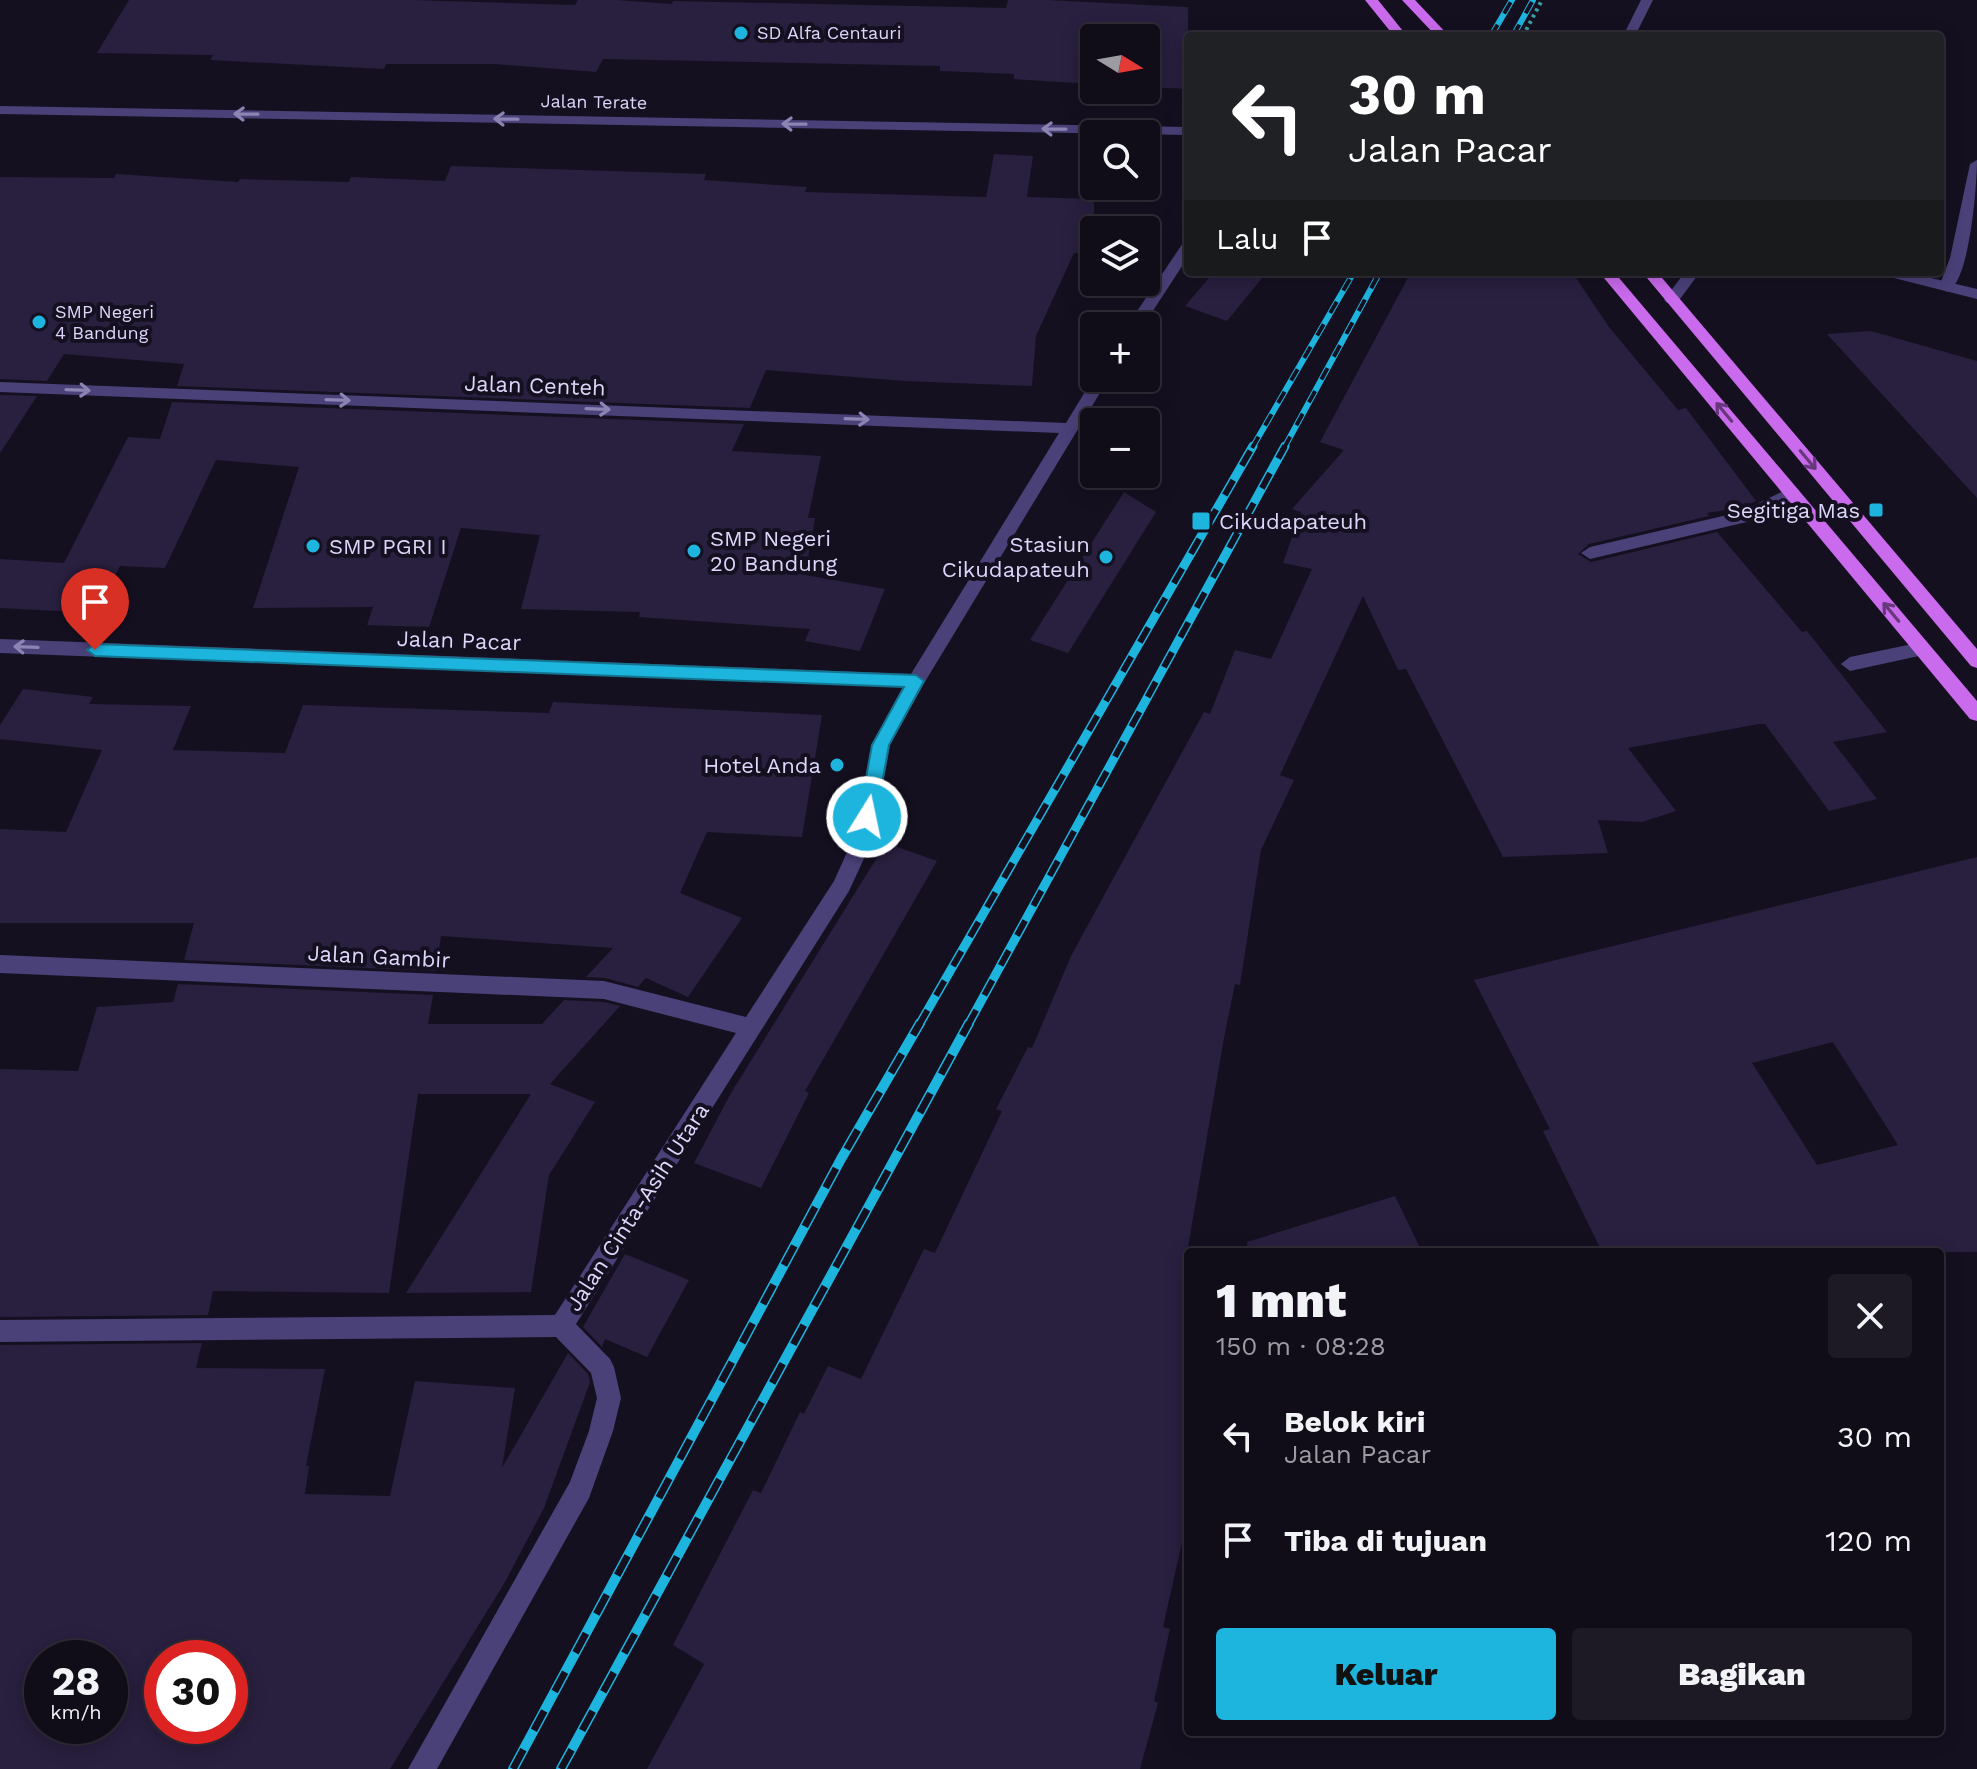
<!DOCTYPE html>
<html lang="id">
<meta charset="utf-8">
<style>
:root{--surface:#100c18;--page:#1e1a25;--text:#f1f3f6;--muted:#9c9ba2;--line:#302c37;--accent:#1db4de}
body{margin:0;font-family:"Work Sans",sans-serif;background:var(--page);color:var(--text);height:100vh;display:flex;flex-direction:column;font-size:30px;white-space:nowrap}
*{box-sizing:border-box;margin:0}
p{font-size:26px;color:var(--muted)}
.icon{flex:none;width:44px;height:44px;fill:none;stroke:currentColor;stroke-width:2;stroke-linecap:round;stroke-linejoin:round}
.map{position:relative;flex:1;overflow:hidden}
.sheet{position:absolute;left:1184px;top:1248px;width:760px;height:488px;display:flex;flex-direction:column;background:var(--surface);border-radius:8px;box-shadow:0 4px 20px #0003,0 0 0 2px var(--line)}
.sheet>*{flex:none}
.top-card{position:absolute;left:1184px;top:32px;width:760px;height:244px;border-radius:8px;box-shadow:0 4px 20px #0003,0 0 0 2px var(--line);background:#202124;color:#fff;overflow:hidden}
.needle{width:52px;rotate:101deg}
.fabs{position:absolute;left:1080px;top:24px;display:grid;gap:16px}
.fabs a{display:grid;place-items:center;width:80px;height:80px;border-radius:8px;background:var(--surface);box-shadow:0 4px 20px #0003,0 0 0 2px var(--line);font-size:40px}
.speed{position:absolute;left:24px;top:1640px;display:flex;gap:16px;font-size:40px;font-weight:700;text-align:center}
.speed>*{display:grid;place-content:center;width:104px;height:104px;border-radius:50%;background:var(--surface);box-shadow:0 4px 20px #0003,0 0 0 2px var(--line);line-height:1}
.speed small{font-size:20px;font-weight:400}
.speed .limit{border:12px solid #d22;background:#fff;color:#111}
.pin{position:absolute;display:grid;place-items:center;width:68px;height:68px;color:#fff;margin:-82px -34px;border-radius:50% 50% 50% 0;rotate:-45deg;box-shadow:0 0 8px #0007}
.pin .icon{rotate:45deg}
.me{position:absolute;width:88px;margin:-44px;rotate:10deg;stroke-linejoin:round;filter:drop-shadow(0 0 6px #0008)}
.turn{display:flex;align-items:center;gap:28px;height:168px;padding:0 32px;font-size:36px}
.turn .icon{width:104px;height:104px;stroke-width:2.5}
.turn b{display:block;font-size:56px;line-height:68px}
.then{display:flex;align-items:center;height:76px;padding:0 32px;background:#0003;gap:16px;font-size:30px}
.round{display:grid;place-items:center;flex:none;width:84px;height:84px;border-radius:8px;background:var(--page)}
.overview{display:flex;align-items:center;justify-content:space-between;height:136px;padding:0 32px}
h1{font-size:48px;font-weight:800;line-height:60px}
.action{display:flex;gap:16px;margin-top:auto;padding:16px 32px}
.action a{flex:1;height:92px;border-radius:8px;background:var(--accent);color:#111;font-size:32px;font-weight:800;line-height:92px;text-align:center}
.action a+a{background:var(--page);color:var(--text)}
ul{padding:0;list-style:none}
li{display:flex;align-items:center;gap:24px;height:104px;padding:0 32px}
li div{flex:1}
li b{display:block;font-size:30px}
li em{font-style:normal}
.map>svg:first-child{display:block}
.building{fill:#291f3f;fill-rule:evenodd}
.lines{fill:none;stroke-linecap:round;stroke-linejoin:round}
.path{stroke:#3d9fa5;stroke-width:4;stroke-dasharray:3 4;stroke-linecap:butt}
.service{fill:#4a4179;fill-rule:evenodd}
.minor{fill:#4a4179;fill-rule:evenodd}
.tertiary{fill:#4a4179;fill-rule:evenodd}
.primary{fill:#ca6aec;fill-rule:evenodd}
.rail-far2-casing{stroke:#1db4de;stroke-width:6}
.rail-far1-casing{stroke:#1db4de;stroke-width:9}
.rail-casing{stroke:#1db4de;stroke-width:10}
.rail-far2{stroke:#151020;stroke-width:4;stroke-dasharray:13;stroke-linecap:butt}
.rail-far1{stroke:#151020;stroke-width:6;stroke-dasharray:17;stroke-linecap:butt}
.rail{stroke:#151020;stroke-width:7;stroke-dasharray:22;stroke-linecap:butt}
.oneway{stroke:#8c84b3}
.oneway2{stroke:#66387c}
.route{fill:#1db4de;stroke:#137590;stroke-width:2}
.poi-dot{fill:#1db4de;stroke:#151020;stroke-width:3}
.labels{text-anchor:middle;stroke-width:8;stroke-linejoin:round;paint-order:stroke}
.far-poi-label{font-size:18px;fill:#ddd5fa;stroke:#151020;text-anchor:start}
.far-street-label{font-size:18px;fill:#ddd5fa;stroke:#151020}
.street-label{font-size:22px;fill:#ddd5fa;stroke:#151020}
.poi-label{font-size:22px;fill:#ddd5fa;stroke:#151020;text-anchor:end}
</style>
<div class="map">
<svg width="1977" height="1769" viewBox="0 0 1977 1769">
<rect width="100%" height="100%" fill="#151020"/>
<g class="building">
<path d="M 129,0 L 411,0 L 575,5 L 578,0 L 617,0 L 672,4 L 673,1 L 1006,8 L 1008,0 L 1048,0 L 1188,7 L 1188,89 L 1146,87 L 1146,38 L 1094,38 L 1094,84 L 1014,79 L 1014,74 L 940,71 L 940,66 L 603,59 L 596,72 L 495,64 L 386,64 L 384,69 L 210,60 L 213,55 L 97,53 Z"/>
<path d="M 994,154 L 1033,156 L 1027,197 L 1094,199 L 1094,254 L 1074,253 L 1036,336 L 1032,386 L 905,381 L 766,370 L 750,408 L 177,386 L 184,364 L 64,354 L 47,381 L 0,379 L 0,177 L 114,178 L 116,174 L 238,182 L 240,179 L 349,182 L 351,177 L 445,181 L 451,166 L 706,174 L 704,180 L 807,187 L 805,192 L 986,197 Z"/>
<path d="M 1214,272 L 1267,272 L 1227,321 L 1185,306 Z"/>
<path d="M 1411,272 L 1572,272 L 1609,327 L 1678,410 L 1686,408 L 1756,501 L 1743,507 L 1707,513 L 1709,516 L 1589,544 L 1578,554 L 1591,562 L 1717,532 L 1802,632 L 1807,631 L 1887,732 L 1833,742 L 1877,799 L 1829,811 L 1765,724 L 1759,724 L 1628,748 L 1676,811 L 1642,822 L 1598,820 L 1608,853 L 1503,857 L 1406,669 L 1398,670 L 1363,596 L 1280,775 L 1294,780 L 1261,850 L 1240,985 L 1235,984 L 1224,1038 L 1188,1247 L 1188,1516 L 1163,1627 L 1170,1629 L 1154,1701 L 1158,1703 L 1140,1769 L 647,1769 L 704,1664 L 673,1645 L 753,1490 L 761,1493 L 800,1412 L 804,1414 L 828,1366 L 861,1379 L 924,1249 L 935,1253 L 1002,1111 L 996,1109 L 1028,1047 L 1032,1048 L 1071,956 L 1204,712 L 1210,714 L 1235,650 L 1271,659 L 1312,569 L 1283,563 L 1301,512 L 1292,509 L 1344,450 L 1320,442 Z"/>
<path d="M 1871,331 L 1977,361 L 1977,498 L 1827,334 Z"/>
<path d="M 0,395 L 37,396 L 0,453 Z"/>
<path d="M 172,402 L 744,424 L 732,451 L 821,456 L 808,518 L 815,518 L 805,575 L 885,589 L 860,651 L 805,641 L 810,629 L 639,617 L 640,612 L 521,609 L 540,535 L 461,528 L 429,627 L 367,625 L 373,607 L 253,608 L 299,467 L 216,460 L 165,568 L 120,566 L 96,613 L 0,608 L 0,559 L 64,563 L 128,437 L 160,439 Z"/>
<path d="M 1124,492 L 1156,512 L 1068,653 L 1030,640 Z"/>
<path d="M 23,689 L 93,697 L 89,704 L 191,706 L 173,750 L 285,753 L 303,705 L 549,713 L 553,702 L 822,715 L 802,837 L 707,832 L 680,893 L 742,918 L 688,997 L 646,978 L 638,987 L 605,978 L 586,977 L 613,948 L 441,936 L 436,971 L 184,960 L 194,923 L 0,923 L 0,829 L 66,832 L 102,750 L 0,739 L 0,725 Z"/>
<path d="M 886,843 L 937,861 L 805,1091 L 809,1093 L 761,1188 L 694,1163 L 731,1093 Z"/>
<path d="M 1977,857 L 1977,1252 L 1602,1252 L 1543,1131 L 1550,1129 L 1474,980 ZM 1833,1042 L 1898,1145 L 1817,1165 L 1752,1063 Z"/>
<path d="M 178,984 L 433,995 L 428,1024 L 542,1024 L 564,1000 L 604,1002 L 620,1006 L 550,1084 L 595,1102 L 549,1175 L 531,1292 L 406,1293 L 531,1094 L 418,1094 L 389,1293 L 213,1291 L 208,1315 L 0,1317 L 0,1069 L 78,1071 L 97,1007 L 173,1002 Z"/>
<path d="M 1395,1196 L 1422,1252 L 1248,1252 L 1247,1242 Z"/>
<path d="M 625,1254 L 689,1280 L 647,1357 L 605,1339 L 602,1347 L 583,1327 Z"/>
<path d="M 202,1343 L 196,1368 L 325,1369 L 306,1466 L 309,1466 L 305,1494 L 390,1496 L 415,1381 L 515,1388 L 502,1468 L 568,1353 L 588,1374 L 590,1382 L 544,1508 L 505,1582 L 390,1769 L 0,1769 L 0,1345 ZM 42,1658 L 110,1658 L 110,1726 L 42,1726 ZM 162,1658 L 230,1658 L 230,1726 L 162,1726 Z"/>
</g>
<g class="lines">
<path class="path" d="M 1523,36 L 1542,0"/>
<g class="service">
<path d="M 1792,487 L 1798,489 L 1800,493 L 1798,497 L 1751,521 L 1590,559 L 1581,553 L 1590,547 L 1740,512 Z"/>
<path d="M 1922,642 L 1928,644 L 1931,649 L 1928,654 L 1850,671 L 1841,664 L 1850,657 Z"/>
</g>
<g class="minor">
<path d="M 1641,0 L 1653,0 L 1635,36 L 1623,36 Z"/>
<path d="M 1977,160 C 1977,184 1970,283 1947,292 L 1939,287 L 1950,258 L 1970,164 Z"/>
<path d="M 1188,242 L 1188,257 L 1143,326 L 1127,326 L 1183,243 Z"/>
<path d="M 1094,377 L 1109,378 L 923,685 L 890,745 L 873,839 L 849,891 L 576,1324 L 610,1359 L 614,1367 L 621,1398 L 613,1431 L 589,1498 L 437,1769 L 408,1769 L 570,1482 L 589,1431 L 597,1398 L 591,1373 L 556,1337 L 0,1342 L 0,1320 L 555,1315 L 736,1033 L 604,999 L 0,973 L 0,955 L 604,981 L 746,1017 L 834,881 L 853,839 L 872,745 L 903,687 L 0,653 L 0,639 L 911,674 L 1059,433 L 0,392 L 0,382 L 1066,423 Z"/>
</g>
<g class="tertiary">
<path d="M 0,106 L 1188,127 L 1188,135 L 0,114 Z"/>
<path d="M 1685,272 L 1700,272 L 1677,303 L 1667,303 L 1664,300 Z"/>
<path d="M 1880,272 L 1906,272 L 1977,289 L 1977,299 L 1882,275 Z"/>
</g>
<g class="primary">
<path d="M 1365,0 L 1378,0 L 1407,36 L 1394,36 Z"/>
<path d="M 1402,0 L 1415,0 L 1449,36 L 1436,36 Z"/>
<path d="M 1599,272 L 1614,272 L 1977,701 L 1977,721 L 1970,719 Z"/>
<path d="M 1642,272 L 1657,272 L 1977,649 L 1977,668 L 1971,666 Z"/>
</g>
<defs>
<g id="rail-far2">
<path d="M 1491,36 L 1512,0"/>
<path d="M 1513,36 L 1533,0"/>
<path d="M 1252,448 L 1354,272"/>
<path d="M 1284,448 L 1380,272"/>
</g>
<g id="rail-far1">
<path d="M 919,1025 L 1253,446"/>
<path d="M 968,1025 L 1285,446"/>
</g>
<g id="rail">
<path d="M 513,1769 L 841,1159 L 920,1023"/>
<path d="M 561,1769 L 969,1023"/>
</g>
</defs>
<use href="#rail-far2" class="rail-far2-casing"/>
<use href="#rail-far1" class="rail-far1-casing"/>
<use href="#rail" class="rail-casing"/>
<use href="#rail-far2" class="rail-far2"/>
<use href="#rail-far1" class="rail-far1"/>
<use href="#rail" class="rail"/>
</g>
<defs><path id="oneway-shaft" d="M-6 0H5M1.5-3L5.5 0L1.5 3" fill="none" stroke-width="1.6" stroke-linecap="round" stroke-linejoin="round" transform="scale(2)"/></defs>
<g class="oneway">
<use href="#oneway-shaft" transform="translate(246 114) rotate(-179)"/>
<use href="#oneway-shaft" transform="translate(506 119) rotate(-179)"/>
<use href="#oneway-shaft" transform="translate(794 124) rotate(-179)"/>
<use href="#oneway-shaft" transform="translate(1054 129) rotate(-179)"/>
<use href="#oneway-shaft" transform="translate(78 390) rotate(2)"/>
<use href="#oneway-shaft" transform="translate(338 400) rotate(2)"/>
<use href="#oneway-shaft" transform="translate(598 409) rotate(2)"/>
<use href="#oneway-shaft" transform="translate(857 419) rotate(2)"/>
<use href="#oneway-shaft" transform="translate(26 647) rotate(-178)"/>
</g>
<g class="oneway2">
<use href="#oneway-shaft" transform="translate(1724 412) rotate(-130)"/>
<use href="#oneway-shaft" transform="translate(1808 460) rotate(50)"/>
<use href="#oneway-shaft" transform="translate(1891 612) rotate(-130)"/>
</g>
<path class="route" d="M 95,644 L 916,675 L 924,681 L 889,745 L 876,817 L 867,824 L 859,817 L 872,745 L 904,687 L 95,656 L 87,650 Z"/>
<g class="poi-dot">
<circle cx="741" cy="33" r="8"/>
<circle cx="39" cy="322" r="8"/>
<rect x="1868" y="502" width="16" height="16" rx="4"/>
<rect x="1191" y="511" width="20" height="20" rx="4"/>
<circle cx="313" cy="546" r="8"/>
<circle cx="694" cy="551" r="8"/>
<circle cx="1106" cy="557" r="8"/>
<circle cx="837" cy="765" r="8"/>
</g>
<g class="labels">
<g class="far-poi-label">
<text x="757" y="39">SD Alfa Centauri</text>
<text x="55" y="318">SMP Negeri<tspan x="55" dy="21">4 Bandung</tspan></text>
</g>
<g class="far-street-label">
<text transform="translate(594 102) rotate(1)" y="6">Jalan Terate</text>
</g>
<g class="street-label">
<text transform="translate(535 385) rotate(2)" y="8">Jalan Centeh</text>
<text transform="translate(459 640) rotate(2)" y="8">Jalan Pacar</text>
<text transform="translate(379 956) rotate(3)" y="8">Jalan Gambir</text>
<text transform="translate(637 1207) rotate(-57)" y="8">Jalan Cinta-Asih Utara</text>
</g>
<g class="poi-label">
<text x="1860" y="518">Segitiga Mas</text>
<text x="1219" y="529" text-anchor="start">Cikudapateuh</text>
<text x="710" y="546" text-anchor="start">SMP Negeri<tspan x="710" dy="25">20 Bandung</tspan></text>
<text x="1090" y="552">Stasiun<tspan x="1090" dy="25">Cikudapateuh</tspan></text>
<text x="329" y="554" text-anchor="start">SMP PGRI I</text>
<text x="821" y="773">Hotel Anda</text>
</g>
</g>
</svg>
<div class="fabs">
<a><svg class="needle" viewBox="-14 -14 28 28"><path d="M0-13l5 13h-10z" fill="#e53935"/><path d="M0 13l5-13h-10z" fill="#9c9ba2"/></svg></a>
<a><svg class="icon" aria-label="search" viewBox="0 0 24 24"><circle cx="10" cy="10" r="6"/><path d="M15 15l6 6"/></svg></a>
<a><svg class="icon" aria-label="layers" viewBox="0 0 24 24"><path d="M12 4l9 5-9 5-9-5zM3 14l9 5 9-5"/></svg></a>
<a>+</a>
<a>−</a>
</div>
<div class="speed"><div>28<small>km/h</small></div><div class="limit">30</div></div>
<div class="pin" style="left:95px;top:650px;background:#d93025"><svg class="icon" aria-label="arrive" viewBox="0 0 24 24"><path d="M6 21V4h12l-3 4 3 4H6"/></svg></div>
<svg class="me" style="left:867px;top:817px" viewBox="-20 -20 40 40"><circle r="17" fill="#1db4de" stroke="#fff" stroke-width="3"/><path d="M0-11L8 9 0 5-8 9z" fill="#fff"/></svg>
<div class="top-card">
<div class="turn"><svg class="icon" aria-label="left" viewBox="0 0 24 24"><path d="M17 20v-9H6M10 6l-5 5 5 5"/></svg><div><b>30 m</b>Jalan Pacar</div></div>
<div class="then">Lalu<svg class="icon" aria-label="arrive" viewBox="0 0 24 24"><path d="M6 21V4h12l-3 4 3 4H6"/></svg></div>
</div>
<section class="sheet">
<div class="overview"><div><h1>1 mnt</h1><p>150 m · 08:28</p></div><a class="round"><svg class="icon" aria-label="close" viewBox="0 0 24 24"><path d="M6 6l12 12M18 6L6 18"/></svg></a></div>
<ul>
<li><svg class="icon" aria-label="left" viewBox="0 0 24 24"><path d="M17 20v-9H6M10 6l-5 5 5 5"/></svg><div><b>Belok kiri</b><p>Jalan Pacar</p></div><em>30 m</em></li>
<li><svg class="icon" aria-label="arrive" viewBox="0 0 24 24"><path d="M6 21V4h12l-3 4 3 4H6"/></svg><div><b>Tiba di tujuan</b></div><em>120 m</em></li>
</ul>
<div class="action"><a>Keluar</a><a>Bagikan</a></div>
</section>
</div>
